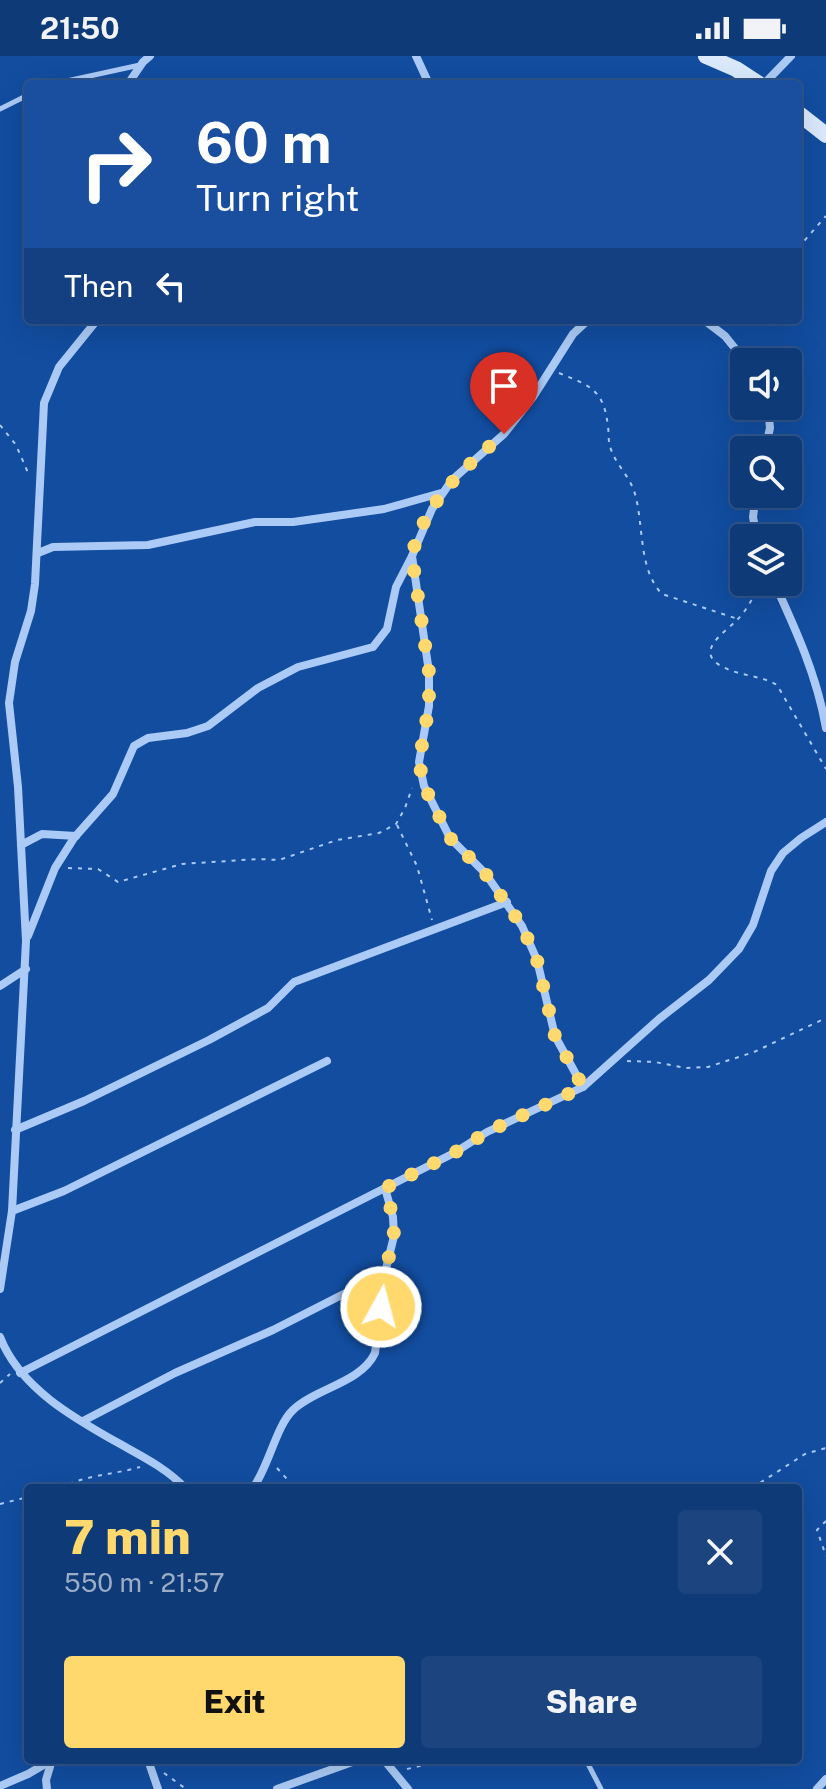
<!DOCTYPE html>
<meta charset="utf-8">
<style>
:root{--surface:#0e3a78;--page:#1c4580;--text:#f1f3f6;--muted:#9badc6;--line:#2e548a;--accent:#ffd96e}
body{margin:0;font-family:"Public Sans",sans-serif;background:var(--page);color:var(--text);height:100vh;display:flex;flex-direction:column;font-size:30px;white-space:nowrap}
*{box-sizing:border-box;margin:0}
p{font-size:26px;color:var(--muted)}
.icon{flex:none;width:44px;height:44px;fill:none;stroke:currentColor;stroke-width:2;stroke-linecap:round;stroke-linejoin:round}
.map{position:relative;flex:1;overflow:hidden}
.panel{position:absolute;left:24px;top:1428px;width:778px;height:280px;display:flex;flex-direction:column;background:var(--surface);border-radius:8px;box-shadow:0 8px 32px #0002,0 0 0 2px var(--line)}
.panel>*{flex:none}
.top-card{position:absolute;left:24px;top:24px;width:778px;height:244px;border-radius:8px;box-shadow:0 8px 32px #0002,0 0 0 2px var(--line);background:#1a4fa0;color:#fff;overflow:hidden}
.fabs{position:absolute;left:730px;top:292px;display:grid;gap:16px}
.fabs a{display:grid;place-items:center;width:72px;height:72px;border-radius:8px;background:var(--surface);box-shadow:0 8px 32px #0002,0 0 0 2px var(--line);font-size:40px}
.pin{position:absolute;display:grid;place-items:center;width:68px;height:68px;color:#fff;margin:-82px -34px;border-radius:50% 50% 50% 0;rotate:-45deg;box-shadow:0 0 8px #0007}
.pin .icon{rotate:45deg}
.me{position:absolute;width:88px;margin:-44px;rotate:7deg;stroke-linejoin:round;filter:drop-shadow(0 0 6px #0008)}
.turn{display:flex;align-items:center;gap:28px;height:168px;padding:0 40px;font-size:36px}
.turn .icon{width:104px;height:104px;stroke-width:2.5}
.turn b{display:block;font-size:56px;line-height:68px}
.then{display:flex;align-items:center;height:76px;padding:0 40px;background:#0003;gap:16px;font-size:30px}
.round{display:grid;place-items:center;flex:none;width:84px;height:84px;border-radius:8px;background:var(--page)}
.overview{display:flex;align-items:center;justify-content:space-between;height:136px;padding:0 40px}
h1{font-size:48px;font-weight:800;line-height:60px;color:var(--accent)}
.button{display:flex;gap:16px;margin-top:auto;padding:16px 40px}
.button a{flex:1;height:92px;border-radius:8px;background:var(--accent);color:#111;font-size:32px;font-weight:800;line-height:92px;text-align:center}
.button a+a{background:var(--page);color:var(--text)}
.status{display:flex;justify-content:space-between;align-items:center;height:56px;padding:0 40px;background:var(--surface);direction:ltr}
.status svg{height:22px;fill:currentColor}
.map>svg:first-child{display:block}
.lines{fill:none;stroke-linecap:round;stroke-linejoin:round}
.path{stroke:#abcaf5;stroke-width:2;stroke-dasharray:4 6;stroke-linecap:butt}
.lane{stroke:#abcaf5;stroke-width:5}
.street{stroke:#abcaf5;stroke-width:8}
.secondary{stroke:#dbe9fd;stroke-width:16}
.route{stroke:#ffd96e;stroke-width:14;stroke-dasharray:0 25.2}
</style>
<div class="status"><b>21:50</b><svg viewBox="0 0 49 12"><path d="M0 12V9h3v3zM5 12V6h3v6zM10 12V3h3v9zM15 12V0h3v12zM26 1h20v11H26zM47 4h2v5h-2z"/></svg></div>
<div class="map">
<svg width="826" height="1733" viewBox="0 0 826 1733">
<rect width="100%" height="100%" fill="#124da0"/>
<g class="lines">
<g class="path">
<path d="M 798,192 L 826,160"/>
<path d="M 559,317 C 591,330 604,334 608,371 C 609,377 608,384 610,390 C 614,407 630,420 635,438 C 644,469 638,513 662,538 L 738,563"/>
<path d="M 0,369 L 16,389 L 29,419"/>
<path d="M 760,526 C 755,539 747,554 737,564 C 724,577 693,596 723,611 C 740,620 760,619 777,629 L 826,713"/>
<path d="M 397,769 L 417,810 L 432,864"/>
<path d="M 68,812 L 98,813 L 118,826 L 182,808 L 258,803 L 279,804 L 337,784 L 379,777 L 396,768 L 405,752 L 412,732"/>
<path d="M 627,1005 L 655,1006 L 686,1012 L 708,1011 L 754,996 L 826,962"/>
<path d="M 0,1327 L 10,1318"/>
<path d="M 277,1412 L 295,1432"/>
<path d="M 60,1432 C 85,1419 112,1419 140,1411"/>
<path d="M 752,1432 L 805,1398 L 826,1392"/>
<path d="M 0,1448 L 28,1441"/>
<path d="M 826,1465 L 817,1474 L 826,1500"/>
<path d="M 125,1704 L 139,1709"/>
<path d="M 407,1713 L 446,1704"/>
<path d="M 164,1717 L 186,1733"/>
</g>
<g class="lane">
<path d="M 53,28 L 140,9"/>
<path d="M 0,53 L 28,39"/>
<path d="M 586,1704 L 601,1733"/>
</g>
<g class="street">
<path d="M 416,0 L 429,28"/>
<path d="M 128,28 L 143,6 L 150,0"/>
<path d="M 764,28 L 791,0"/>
<path d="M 704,264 L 725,280 L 746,306"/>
<path d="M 765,394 L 770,372 L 768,350"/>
<path d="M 756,438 L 753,461 L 757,482"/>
<path d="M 38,497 L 53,491 L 148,489 L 255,466 L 293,466 L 384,453 L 441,437"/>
<path d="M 774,526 C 796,574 817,620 826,672"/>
<path d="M 21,789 L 42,778 L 76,780"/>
<path d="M 28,880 L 55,812 L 74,782 L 113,738 L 134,690 L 148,682 L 187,677 L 208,670 L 258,632 L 298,611 L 373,591 L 387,573 L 396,531 L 412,500"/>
<path d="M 0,930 L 26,913"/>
<path d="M 583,1031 L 555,980 L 537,904 L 522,870 L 485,817 L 450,782 L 424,730 L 419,706 L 429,650 L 429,616 L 412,500 L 432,453 L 452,424 L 504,378 L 533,341 L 573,278 L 588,264"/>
<path d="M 15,1074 L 84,1045 L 209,984 L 268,952 L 294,926 L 507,846"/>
<path d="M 12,1155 L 64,1135 L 327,1005"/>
<path d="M 0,1233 L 12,1155 L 26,885 L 18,731 L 9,647 L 15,606 L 31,555 L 35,528 L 44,347 L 59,311 L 97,264"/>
<path d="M 0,1281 C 21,1335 81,1366 129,1393 C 149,1404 169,1415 185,1432"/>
<path d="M 20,1317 L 454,1097 L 487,1076 L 583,1031 L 659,963 L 709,924 L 739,893 L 753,869 L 771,815 L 783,797 L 801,782 L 826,766"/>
<path d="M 83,1365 L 175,1317 L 273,1274 L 385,1217"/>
<path d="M 253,1432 C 269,1410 276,1370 293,1354 C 316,1332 361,1327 375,1297 L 385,1217 L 394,1180 L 393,1161 L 385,1132"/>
<path d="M 148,1704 L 158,1733"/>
<path d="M 384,1704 L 408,1733"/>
<path d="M 0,1730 L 28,1718 L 52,1704"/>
<path d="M 47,1733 L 46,1724 L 52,1704"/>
<path d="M 277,1733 L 358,1704"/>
<path d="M 817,1733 L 826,1723"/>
</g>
<g class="secondary">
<path d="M 706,0 L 736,13 L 759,28"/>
<path d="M 798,57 L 826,79"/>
</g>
</g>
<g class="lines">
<path class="route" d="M 381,1251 L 385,1217 L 394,1180 L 393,1161 L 385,1132 L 454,1097 L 487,1076 L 583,1031 L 555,980 L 537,904 L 522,870 L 485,817 L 450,782 L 424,730 L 419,706 L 429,650 L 429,616 L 412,500 C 423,447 465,411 504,378"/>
</g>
</svg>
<div class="fabs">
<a><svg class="icon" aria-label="sound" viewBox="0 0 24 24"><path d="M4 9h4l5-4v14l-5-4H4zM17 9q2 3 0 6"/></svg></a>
<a><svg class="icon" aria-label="search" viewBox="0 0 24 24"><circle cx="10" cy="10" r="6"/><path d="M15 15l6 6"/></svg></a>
<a><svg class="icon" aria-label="layers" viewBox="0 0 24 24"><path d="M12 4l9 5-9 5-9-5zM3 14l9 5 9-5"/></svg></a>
</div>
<div class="pin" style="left:504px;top:378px;background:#d93025"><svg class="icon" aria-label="arrive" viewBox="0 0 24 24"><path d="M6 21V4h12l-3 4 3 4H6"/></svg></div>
<svg class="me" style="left:381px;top:1251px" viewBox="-20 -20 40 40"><circle r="17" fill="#ffd96e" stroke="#fff" stroke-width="3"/><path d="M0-11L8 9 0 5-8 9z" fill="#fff"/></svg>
<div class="top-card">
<div class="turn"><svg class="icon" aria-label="right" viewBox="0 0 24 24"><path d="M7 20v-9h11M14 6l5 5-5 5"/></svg><div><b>60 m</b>Turn right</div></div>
<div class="then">Then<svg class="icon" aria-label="left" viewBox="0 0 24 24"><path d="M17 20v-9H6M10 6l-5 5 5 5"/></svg></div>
</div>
<section class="panel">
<div class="overview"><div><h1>7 min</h1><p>550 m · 21:57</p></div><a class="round"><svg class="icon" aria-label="close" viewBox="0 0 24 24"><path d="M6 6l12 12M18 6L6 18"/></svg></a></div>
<div class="button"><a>Exit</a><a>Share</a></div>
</section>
</div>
